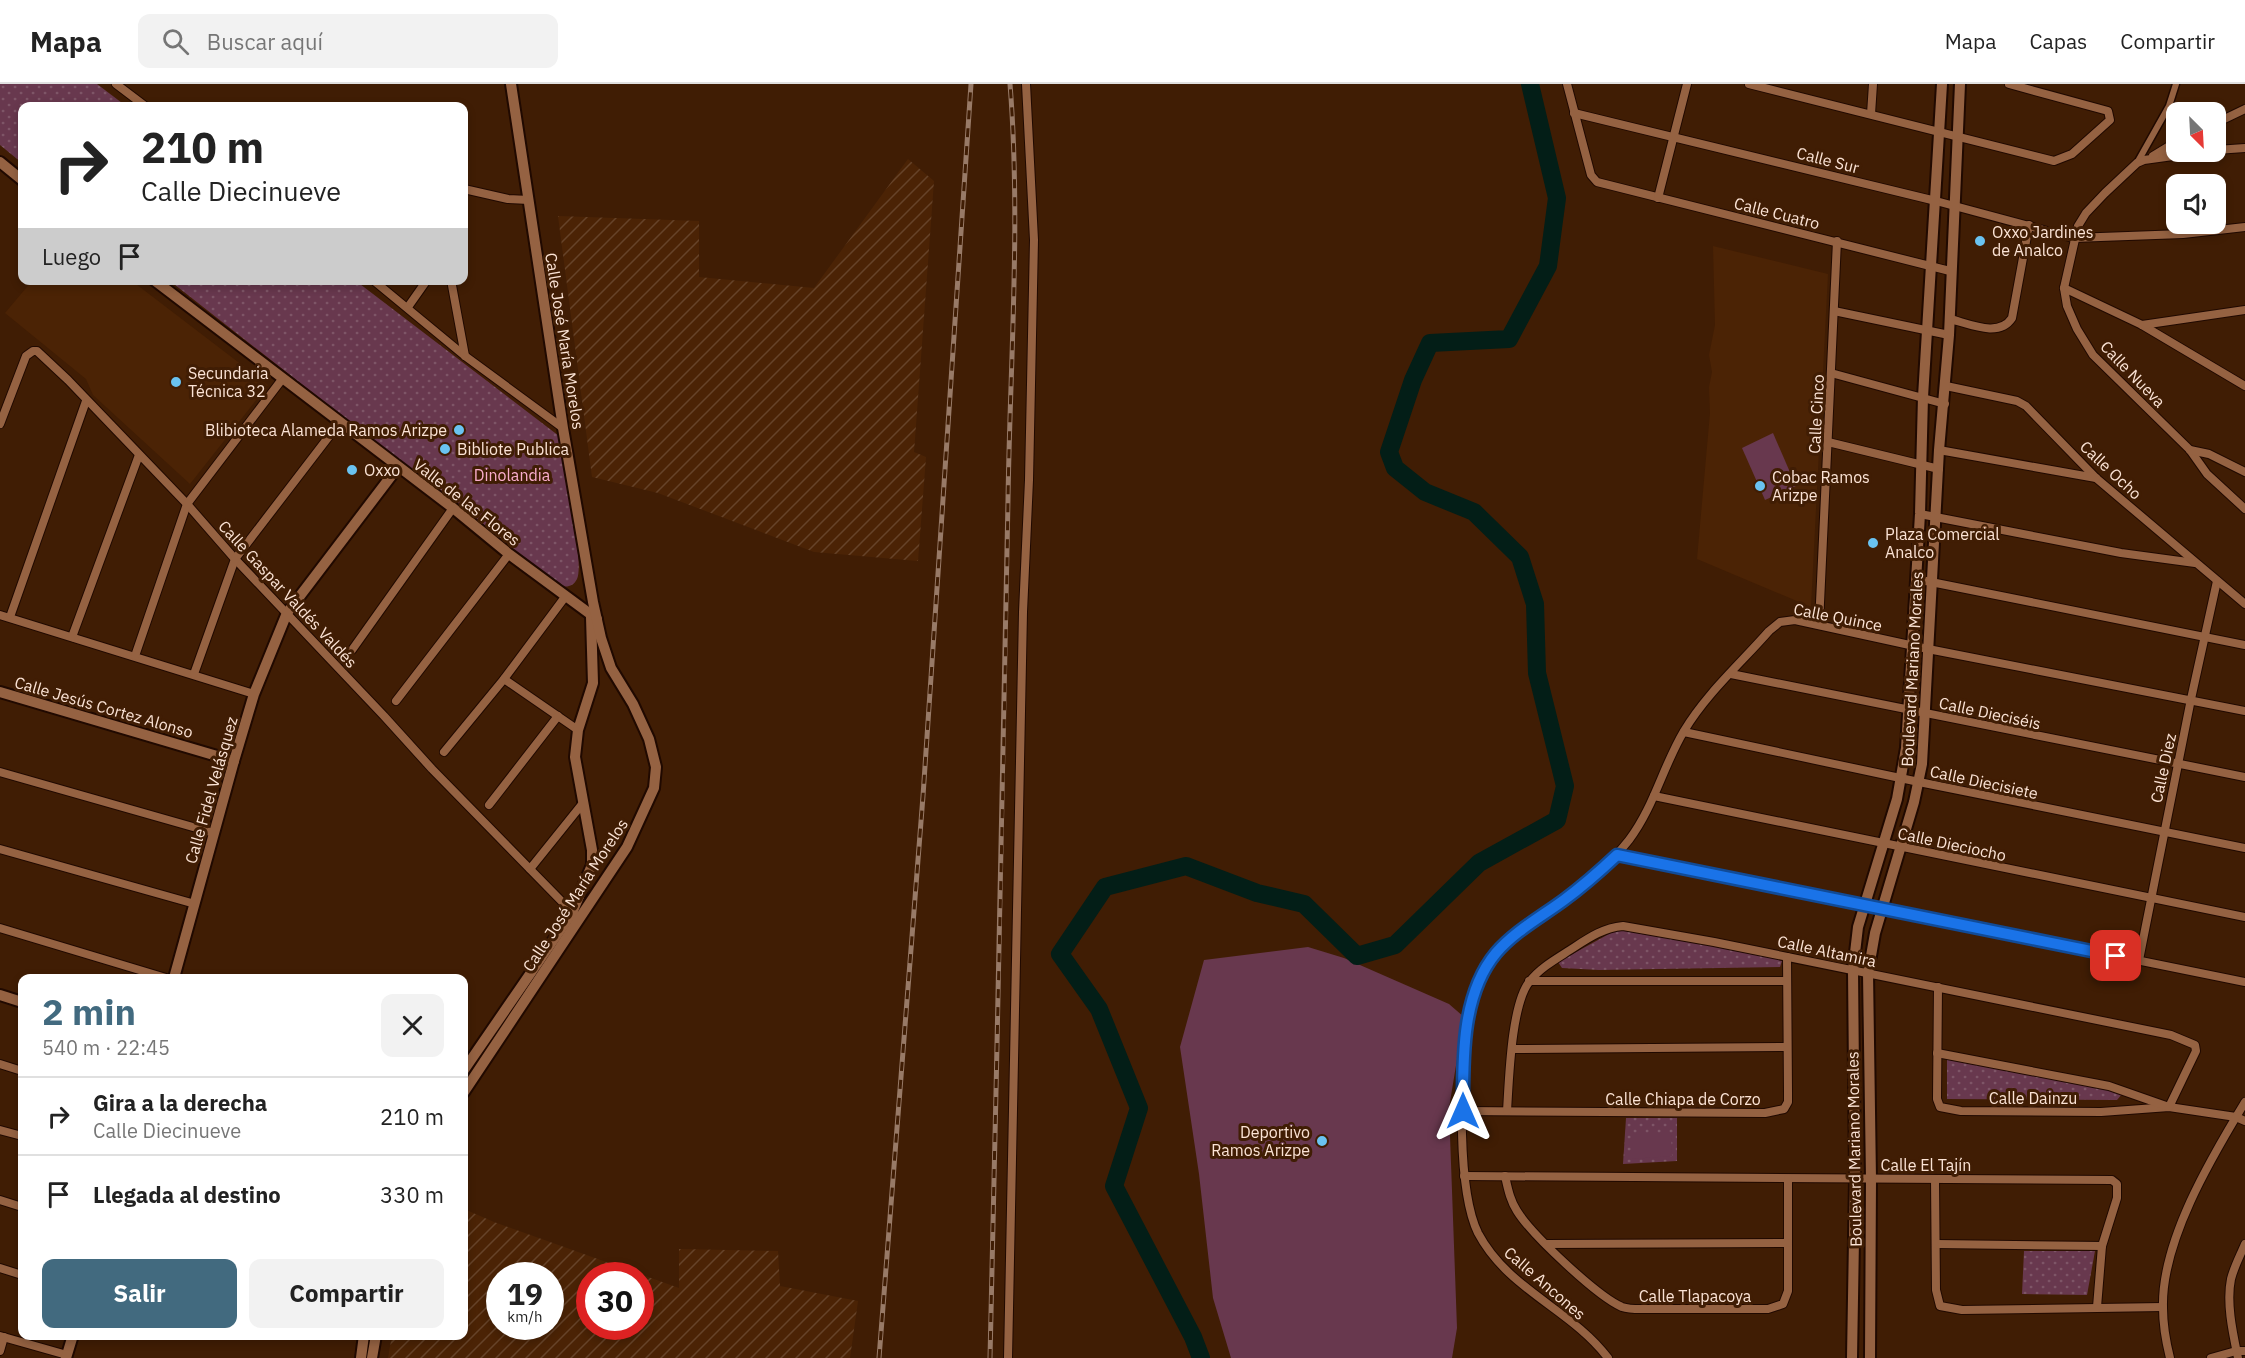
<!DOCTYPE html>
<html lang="es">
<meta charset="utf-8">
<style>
:root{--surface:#fff;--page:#f2f2f2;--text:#222;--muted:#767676;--line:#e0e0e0;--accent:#426a7f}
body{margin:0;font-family:"IBM Plex Sans",sans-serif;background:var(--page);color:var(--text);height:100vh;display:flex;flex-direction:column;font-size:22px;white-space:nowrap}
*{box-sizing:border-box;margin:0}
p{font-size:20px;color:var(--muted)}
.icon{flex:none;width:33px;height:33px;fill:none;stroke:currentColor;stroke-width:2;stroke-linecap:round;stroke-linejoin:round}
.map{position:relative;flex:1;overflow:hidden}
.sheet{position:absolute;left:18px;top:890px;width:450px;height:366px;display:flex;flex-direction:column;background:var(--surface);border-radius:12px;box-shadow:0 3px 9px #0003}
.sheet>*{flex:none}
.hud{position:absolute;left:18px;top:18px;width:450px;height:183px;border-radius:12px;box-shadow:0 3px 9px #0003;background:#fff;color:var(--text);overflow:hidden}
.needle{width:39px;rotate:156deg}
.fabs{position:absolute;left:2166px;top:18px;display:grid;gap:12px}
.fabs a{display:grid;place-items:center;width:60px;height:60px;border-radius:12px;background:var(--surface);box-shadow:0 3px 9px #0003;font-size:30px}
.speed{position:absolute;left:486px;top:1178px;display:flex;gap:12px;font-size:30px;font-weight:700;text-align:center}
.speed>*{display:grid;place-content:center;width:78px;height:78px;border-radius:50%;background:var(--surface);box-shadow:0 3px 9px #0003;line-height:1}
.speed small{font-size:15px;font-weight:400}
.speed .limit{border:9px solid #d22;background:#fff;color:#111}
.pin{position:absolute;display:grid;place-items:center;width:51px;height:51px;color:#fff;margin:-26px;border-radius:12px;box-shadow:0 3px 9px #0006}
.me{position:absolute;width:66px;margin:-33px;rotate:0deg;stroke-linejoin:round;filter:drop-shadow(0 0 4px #0008)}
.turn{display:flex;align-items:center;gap:21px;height:126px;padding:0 24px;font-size:27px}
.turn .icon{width:78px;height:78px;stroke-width:2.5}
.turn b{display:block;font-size:42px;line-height:51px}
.then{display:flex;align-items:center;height:57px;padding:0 24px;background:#0003;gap:12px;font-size:22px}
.round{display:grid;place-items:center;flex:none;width:63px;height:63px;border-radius:12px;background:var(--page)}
.headline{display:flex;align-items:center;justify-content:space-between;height:102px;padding:0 24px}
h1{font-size:36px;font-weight:700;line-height:45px;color:var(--accent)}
.cta{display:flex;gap:12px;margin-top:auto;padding:12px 24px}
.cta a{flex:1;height:69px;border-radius:12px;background:var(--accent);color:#fff;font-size:24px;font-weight:700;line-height:69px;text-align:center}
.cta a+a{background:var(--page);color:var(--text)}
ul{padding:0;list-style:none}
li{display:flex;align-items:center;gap:18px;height:78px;padding:0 24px;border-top:2px solid var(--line)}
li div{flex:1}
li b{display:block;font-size:22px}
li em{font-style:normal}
header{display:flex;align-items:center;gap:36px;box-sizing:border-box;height:84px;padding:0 30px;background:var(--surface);border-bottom:2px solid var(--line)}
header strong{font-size:28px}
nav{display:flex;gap:33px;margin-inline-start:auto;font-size:21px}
.search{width:420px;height:54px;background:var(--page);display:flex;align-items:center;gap:15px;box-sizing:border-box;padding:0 21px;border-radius:12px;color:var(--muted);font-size:22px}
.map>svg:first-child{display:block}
.built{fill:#4b2305}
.industrial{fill:url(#industrial-furrows);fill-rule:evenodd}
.green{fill:url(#green-dots)}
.pitch{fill:#68384e}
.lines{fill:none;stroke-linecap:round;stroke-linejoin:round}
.river{stroke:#031e17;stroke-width:18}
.pedestrian-casing{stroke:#200900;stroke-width:9}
.minor-casing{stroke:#200900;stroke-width:10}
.tertiary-casing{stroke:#200900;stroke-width:14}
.pedestrian{stroke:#956242;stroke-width:6}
.minor{stroke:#956242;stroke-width:8}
.tertiary{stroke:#956242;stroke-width:10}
.rail-casing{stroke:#987a67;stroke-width:5}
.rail{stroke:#401d04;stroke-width:3;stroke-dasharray:9;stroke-linecap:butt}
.route-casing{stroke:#114b97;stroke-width:15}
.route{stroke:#1a73e8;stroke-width:10}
.poi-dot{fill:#6ac3f1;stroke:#401d04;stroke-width:2}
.labels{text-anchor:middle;stroke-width:6;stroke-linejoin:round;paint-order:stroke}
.street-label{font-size:16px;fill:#fbe3d5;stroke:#401d04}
.poi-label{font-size:16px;fill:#fbe3d5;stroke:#401d04;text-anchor:start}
.park-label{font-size:16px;fill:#faaece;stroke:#401d04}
</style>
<header>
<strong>Mapa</strong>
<div class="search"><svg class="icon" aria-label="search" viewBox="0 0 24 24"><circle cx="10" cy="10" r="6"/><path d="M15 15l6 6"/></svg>Buscar aquí</div>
<nav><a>Mapa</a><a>Capas</a><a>Compartir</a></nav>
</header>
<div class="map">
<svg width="2245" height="1274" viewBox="0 0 2245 1274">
<defs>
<pattern id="industrial-furrows" width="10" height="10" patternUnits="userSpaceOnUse" patternTransform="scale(1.5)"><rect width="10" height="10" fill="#4b2305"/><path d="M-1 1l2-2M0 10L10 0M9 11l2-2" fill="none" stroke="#664329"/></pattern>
<pattern id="green-dots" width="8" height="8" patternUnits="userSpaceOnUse" patternTransform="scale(1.5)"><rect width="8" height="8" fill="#68384e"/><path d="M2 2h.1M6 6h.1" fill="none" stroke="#7e5567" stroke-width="1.8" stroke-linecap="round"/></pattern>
</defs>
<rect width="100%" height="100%" fill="#401d04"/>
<g class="built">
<path d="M 1713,162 L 1828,190 L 1811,523 L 1697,475 L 1710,329 L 1709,303 L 1712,288 L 1709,271 L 1715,241 Z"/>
<path d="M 32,197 L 132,197 L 268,301 L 190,400 L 93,311 L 86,295 L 5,229 Z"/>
</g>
<g class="industrial">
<path d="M 908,75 L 934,97 L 914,368 L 926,373 L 918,477 L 814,468 L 658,409 L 592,393 L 558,132 L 699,137 L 699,193 L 814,204 Z"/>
<path d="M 464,1125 L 494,1138 L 679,1204 L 679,1165 L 778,1167 L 780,1202 L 858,1217 L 850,1274 L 388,1274 L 392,1251 L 464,1251 ZM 500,1191 L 550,1191 L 550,1242 L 500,1242 ZM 590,1191 L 640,1191 L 640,1242 L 590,1242 Z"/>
</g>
<g class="green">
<path d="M 0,0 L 97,0 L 126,22 L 22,22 L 22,79 L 0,61 Z"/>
<path d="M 170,197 L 356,197 L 559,352 C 563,376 585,478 577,495 C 573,503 566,504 558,501 Z"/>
<path d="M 1618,845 L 1673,852 L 1783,874 L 1780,883 L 1599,886 L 1562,884 L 1558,878 Z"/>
<path d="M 1947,975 L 2101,1004 L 2122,1010 L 2117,1016 L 1947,1015 Z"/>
<path d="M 1626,1034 L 1677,1034 L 1677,1077 L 1623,1080 Z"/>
<path d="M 2024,1167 L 2095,1167 L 2087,1211 L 2022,1210 Z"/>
</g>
<g class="pitch">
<path d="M 1773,349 L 1796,402 L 1765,416 L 1742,364 Z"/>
<path d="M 1308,863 L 1344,874 L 1449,920 L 1464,933 L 1449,1024 L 1457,1244 L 1452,1274 L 1231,1274 L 1213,1214 L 1199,1090 L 1180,963 L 1204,876 Z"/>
<path d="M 1631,1051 L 1671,1051 L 1672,1072 L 1631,1075 Z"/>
</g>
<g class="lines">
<path class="river" d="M 1201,1274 L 1193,1253 L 1114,1102 L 1139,1024 L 1099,925 L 1060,870 L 1105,803 L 1186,782 L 1257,809 L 1304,820 L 1357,872 L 1395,861 L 1479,779 L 1557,736 L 1565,702 L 1537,589 L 1535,520 L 1520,473 L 1474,428 L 1425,408 L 1395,384 L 1389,368 L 1413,296 L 1430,259 L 1509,255 L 1548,182 L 1557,114 L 1530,0"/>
<defs>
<path id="pedestrian" d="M 2137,79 L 2169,22 L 2176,0"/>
<g id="minor">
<path d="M 116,0 L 145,22"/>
<path d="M 1567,0 L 1591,91 L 1597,98 L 1950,187"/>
<path d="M 1749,0 L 2054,77 L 2072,70 L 2110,36 L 2108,27 L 2009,0"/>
<path d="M 1574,29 L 1936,117 L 2073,154 L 2183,150 L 2245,143"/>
<path d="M 1871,30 L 1873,0"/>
<path d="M 2216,39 L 2245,25"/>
<path d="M 2216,66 L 2245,64"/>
<path d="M 2202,68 L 2144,76 L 2137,79 L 2105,109 L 2086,129 L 2078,142 L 2064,204 L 2067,222 L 2077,245 L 2093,271 L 2190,366 L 2207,390 L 2245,425"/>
<path d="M 2153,72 L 2176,58"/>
<path d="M 464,105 L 508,115 L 529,116"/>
<path d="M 1658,114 L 1687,0"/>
<path d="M 373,196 L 465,272 L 563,344"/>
<path d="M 451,196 L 465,272"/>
<path d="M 2064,204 L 2142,241 L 2245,302"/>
<path d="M 408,223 L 427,196"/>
<path d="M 1834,227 L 1949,251"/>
<path d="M 1950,235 C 1970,240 1999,254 2012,234 L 2029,141"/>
<path d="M 2142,241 L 2245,226"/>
<path d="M 1831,289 L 1945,320"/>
<path d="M 1946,302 L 2017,317 L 2026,322 L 2096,394 L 2245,520"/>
<path d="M 0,340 L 26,272 L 33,267 L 37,267 L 68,296 L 187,420 L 235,475 L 384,632 L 432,685 L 575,831"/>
<path d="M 1828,358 L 1939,385"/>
<path d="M 1939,366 L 2096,394"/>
<path d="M 2190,366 L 2209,370 L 2245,388"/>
<path d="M 1920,430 L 2121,469 L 2195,479"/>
<path d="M 1916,495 L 2245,561"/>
<path d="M 0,531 L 254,610"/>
<path d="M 10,533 L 86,317"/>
<path d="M 1819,540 L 1837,157"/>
<path d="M 72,553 L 139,371"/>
<path d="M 352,566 L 453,424"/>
<path d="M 135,572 L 187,420 L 283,294"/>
<path d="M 194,590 L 235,475 L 340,338"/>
<path d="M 1731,590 L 2245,693"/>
<path d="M 504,595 L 578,646"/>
<path d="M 396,617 L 509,470"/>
<path d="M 1684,648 L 1919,698 L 2245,764"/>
<path d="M 444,668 L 504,595 L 565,513"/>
<path d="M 0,688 L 214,749"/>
<path d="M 1654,712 L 2245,833"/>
<path d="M 489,721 L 558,632"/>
<path d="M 0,765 L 195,820"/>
<path d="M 1617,771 L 2245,898"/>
<path d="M 530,785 L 583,719"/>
<path d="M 0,844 L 166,894"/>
<path d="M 2139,876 L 2191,615 L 2217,497"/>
<path d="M 1529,897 L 1787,897"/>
<path d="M 1938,903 L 1937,1015 L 1940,1023 L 1961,1027 L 2101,1028 L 2169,1023 L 2236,1033 L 2245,1037"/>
<path d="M 1512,965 L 1787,963"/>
<path d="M 0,980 L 22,987"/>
<path d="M 1463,1027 L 1765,1029 L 1784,1025 L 1788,1018 L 1788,1008 L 1787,873"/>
<path d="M 1507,1027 C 1509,997 1511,919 1530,897 C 1540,884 1556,875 1570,866 C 1587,855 1602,844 1623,842 L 1714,858 L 2171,951 L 2195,961 L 2196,967 L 2169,1023 L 2109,1002 L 1937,969"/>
<path d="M 0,1046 L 22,1052"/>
<path d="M 1464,1092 L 2112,1096 L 2117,1100 L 2117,1114 L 2102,1162 L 2097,1223"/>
<path d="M 1505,1092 C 1508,1105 1510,1116 1517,1127 C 1532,1151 1597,1212 1622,1223 C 1631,1226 1641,1225 1650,1225 L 1768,1225 L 1783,1220 L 1788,1207 L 1788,1095"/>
<path d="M 1935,1095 L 1936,1206 L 1940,1222 L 1962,1226 L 2163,1223"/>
<path d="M 0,1116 L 22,1123"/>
<path d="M 1546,1160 L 1788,1159"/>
<path d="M 1936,1160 L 2102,1162"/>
<path d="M 0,1184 L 22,1191"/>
<path d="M 0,1252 L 67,1271"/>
<path d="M 0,1267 L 4,1253"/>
<path d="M 1008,1274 L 1023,528 L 1029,396 L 1034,156 L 1026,0"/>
<path d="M 1608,1274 C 1571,1225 1508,1206 1478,1149 C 1457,1106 1460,995 1467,946 C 1470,919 1479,888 1498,867 C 1516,847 1540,833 1562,817 C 1587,800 1610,780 1629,756 C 1654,723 1663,682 1684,647 C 1706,610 1741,579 1769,547 L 1780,538 L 1795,536 L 1928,565 L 2245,627"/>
<path d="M 2170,1274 C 2166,1258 2163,1241 2163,1224 C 2161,1158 2211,1074 2245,1018"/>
<path d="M 2211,1274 L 2236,1267 L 2245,1267"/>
<path d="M 2238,1274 C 2233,1250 2226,1219 2231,1195 C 2234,1183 2240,1172 2245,1160"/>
</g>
<g id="tertiary">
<path d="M 0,78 L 22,96"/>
<path d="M 154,196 L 453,424 L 509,470 L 597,535"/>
<path d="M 0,608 L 234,677"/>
<path d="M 174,894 L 234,677 L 254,610 L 287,529 L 398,383"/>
<path d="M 0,911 L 22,918"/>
<path d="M 464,986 L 572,829 L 592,781 L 592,766 L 575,673 L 578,646 L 593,599 L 591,533"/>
<path d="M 464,1008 L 627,763 L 654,704 L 656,683 L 649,655 L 633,620 L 611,584 L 601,554 L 593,518 L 563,344 L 511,0"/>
<path d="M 66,1274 L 73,1251"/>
<path d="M 361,1274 L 364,1251"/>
<path d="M 372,1274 L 376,1251"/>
<path d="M 1852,1274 L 1855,1095 L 1853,886 L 1858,843 L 1897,715 L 1906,664 L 1920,430 L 1923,313 L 1942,0"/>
<path d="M 1870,1274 L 1871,1095 L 1868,889 L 1875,849 L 1914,718 L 1922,680 L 1939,366 L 1949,251 L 1960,0"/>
</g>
</defs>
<use href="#pedestrian" class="pedestrian-casing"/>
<use href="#minor" class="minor-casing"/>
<use href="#tertiary" class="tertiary-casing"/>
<use href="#pedestrian" class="pedestrian"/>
<use href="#minor" class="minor"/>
<use href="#tertiary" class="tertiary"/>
<defs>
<g id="rail">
<path d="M 879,1274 L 923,712 L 971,0"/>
<path d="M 990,1274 C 996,988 1004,702 1008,416 C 1010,277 1021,138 1010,0"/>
</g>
</defs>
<use href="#rail" class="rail-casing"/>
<use href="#rail" class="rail"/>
</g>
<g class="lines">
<defs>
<path id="route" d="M 1463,1027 C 1463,976 1461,911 1496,869 C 1515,847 1541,833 1564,816 C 1583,802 1600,787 1617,771 L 2116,872"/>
</defs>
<use href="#route" class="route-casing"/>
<use href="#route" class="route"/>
</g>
<g class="poi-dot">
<circle cx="1980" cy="157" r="6"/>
<circle cx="176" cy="298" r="6"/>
<circle cx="459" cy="346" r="6"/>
<circle cx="445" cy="365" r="6"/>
<circle cx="352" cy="386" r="6"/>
<circle cx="1760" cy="402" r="6"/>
<circle cx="1873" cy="459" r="6"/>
<circle cx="1322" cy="1057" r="6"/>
</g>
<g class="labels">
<g class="street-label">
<text transform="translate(1828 76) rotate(14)" y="6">Calle Sur</text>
<text transform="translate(1777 129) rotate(14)" y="6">Calle Cuatro</text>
<text transform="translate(565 257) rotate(81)" y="6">Calle José María Morelos</text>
<text transform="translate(2133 290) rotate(46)" y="6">Calle Nueva</text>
<text transform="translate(1816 330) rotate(-87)" y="6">Calle Cinco</text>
<text transform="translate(2111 386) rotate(43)" y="6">Calle Ocho</text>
<text transform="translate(467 418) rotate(38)" y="6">Valle de las Flores</text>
<text transform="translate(288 510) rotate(47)" y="6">Calle Gaspar Valdés Valdés</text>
<text transform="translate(1838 533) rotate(11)" y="6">Calle Quince</text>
<text transform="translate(1912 585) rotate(-87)" y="6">Boulevard Mariano Morales</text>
<text transform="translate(104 623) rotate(16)" y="6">Calle Jesús Cortez Alonso</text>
<text transform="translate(1990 629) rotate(12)" y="6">Calle Dieciséis</text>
<text transform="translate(2163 684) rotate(-78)" y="6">Calle Diez</text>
<text transform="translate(1984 698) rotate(12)" y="6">Calle Diecisiete</text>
<text transform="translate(211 706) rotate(-74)" y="6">Calle Fidel Velásquez</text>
<text transform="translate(1952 760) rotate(12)" y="6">Calle Dieciocho</text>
<text transform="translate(575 811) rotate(-57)" y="6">Calle José María Morelos</text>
<text transform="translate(1827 867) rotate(12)" y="6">Calle Altamira</text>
<text x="2033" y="1020">Calle Dainzu</text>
<text x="1683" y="1021">Calle Chiapa de Corzo</text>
<text transform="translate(1854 1065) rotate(-91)" y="6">Boulevard Mariano Morales</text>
<text x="1926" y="1087">Calle El Tajín</text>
<text transform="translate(1545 1199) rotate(41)" y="6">Calle Ancones</text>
<text x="1695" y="1218">Calle Tlapacoya</text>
</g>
<g class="poi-label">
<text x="1992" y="154">Oxxo Jardines<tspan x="1992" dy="18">de Analco</tspan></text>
<text x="188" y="295">Secundaria<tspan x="188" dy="18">Técnica 32</tspan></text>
<text x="447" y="352" text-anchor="end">Blibioteca Alameda Ramos Arizpe</text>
<text x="457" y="371">Bibliote Publica</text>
<text x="364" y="392">Oxxo</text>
<text x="1772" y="399">Cobac Ramos<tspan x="1772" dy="18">Arizpe</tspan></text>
<text x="1885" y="456">Plaza Comercial<tspan x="1885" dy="18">Analco</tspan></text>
<text x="1310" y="1054" text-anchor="end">Deportivo<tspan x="1310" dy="18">Ramos Arizpe</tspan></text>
</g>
<g class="park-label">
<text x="512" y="397">Dinolandia</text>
</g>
</g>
</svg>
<div class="fabs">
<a><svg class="needle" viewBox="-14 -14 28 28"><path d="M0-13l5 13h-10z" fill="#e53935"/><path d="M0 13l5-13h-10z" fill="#767676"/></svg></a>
<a><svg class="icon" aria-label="sound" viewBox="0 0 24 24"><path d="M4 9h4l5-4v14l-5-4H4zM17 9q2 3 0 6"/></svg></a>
</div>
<div class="speed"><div>19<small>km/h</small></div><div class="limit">30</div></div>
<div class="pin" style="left:2116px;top:872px;background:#d93025"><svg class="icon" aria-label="arrive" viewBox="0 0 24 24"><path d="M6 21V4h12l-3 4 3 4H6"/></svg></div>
<svg class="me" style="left:1463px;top:1027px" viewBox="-20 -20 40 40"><path d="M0-17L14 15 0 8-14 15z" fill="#1a73e8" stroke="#fff" stroke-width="4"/></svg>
<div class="hud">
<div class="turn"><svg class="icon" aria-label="right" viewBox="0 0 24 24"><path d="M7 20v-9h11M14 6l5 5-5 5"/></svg><div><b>210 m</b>Calle Diecinueve</div></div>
<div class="then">Luego<svg class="icon" aria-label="arrive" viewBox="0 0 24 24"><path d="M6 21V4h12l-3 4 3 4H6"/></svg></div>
</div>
<section class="sheet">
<div class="headline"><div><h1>2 min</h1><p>540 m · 22:45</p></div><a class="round"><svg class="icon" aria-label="close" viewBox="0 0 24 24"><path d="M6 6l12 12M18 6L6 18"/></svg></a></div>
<ul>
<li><svg class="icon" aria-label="right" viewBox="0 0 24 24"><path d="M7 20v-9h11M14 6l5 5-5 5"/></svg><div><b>Gira a la derecha</b><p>Calle Diecinueve</p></div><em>210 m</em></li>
<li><svg class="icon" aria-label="arrive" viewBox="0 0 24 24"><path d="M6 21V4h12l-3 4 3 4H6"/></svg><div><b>Llegada al destino</b></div><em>330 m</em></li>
</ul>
<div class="cta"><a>Salir</a><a>Compartir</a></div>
</section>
</div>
